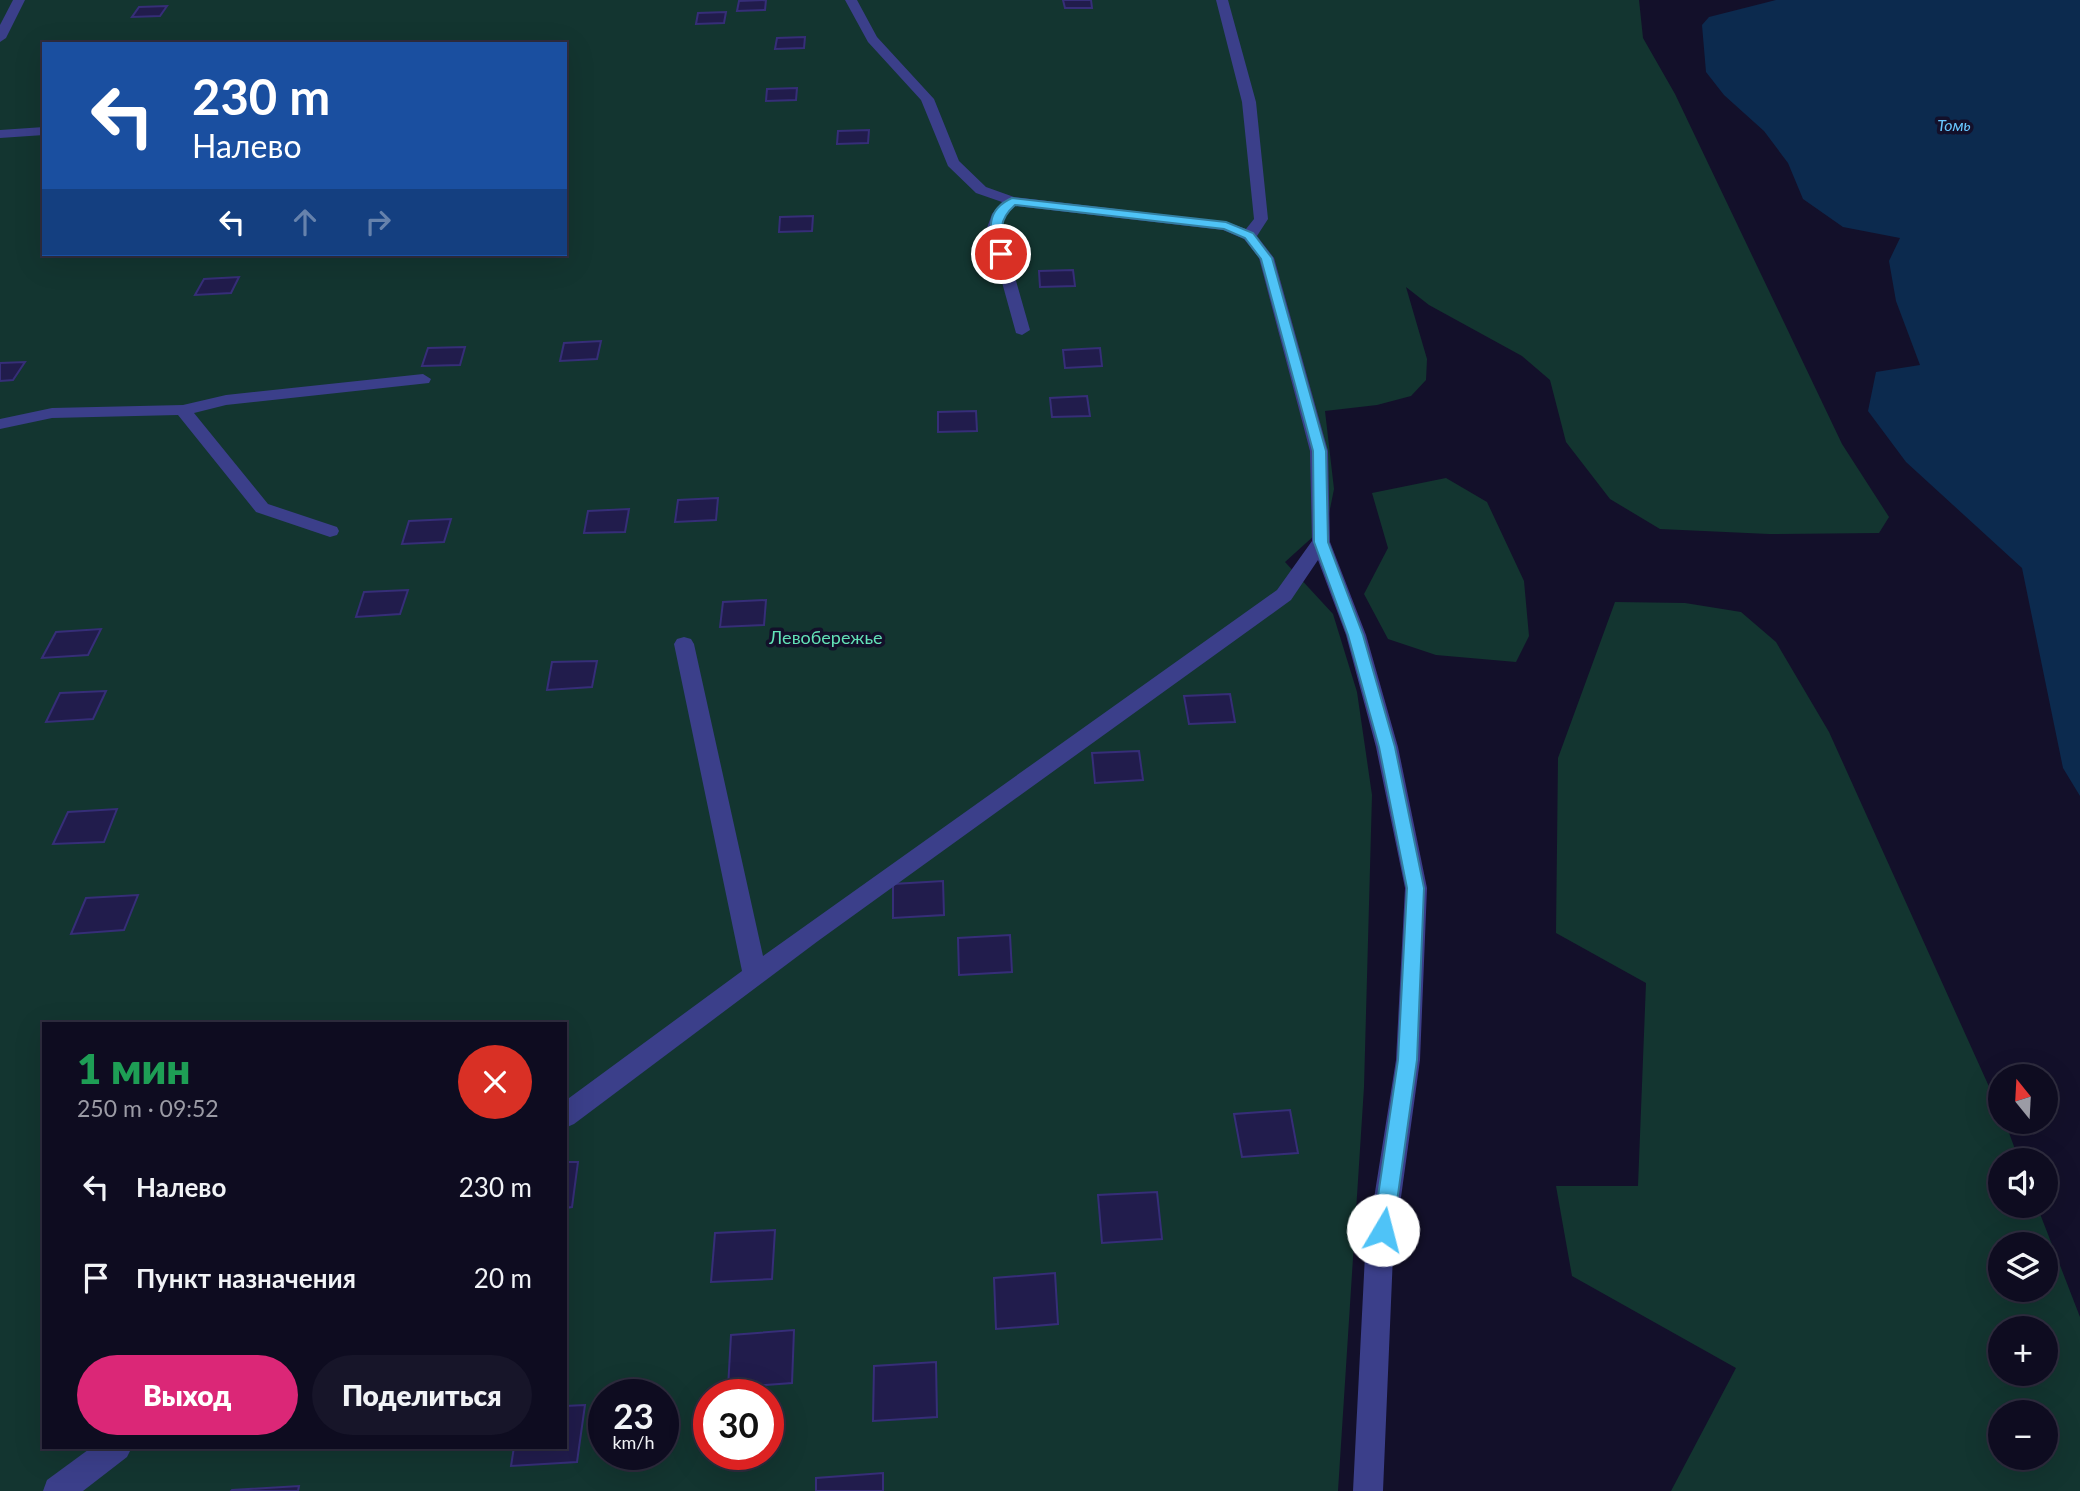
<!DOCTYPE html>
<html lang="ru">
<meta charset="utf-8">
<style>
:root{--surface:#0e0c20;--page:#171529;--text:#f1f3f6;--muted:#9b9ba5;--line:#2e2c3e;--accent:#db2777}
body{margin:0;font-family:Lato,sans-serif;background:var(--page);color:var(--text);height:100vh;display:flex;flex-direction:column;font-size:26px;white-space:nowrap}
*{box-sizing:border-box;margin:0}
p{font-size:23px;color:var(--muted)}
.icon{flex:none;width:38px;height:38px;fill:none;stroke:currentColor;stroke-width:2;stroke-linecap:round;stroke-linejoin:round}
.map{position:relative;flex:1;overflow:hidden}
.panel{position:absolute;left:42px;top:1022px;width:525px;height:427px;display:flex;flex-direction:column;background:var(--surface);border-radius:0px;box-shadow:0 7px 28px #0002,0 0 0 2px var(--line)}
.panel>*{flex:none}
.hud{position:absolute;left:42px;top:42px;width:525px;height:214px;border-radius:0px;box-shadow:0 7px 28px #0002,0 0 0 2px var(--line);background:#1a4fa0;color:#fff;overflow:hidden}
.needle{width:46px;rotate:342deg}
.controls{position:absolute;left:1988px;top:1064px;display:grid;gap:14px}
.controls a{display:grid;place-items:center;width:70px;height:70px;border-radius:50%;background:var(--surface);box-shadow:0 7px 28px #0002,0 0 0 2px var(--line);font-size:35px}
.speed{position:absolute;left:588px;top:1379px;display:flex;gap:14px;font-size:35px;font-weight:700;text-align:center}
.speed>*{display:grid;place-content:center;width:91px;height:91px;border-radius:50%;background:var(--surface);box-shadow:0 7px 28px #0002,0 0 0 2px var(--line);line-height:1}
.speed small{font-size:18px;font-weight:400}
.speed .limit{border:10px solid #d22;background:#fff;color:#111}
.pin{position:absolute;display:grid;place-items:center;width:60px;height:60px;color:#fff;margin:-30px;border:4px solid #fff;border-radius:50%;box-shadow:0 2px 7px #0007}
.me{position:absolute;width:77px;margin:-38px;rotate:8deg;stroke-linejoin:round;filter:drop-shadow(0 0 5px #0008)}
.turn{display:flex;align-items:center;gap:24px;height:147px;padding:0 35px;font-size:32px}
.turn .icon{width:91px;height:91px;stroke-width:2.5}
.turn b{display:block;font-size:49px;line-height:60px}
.lanes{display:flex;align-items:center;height:66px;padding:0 35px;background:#0003;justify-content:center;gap:35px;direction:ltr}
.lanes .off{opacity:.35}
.round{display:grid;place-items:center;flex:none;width:74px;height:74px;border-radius:37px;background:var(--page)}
.overview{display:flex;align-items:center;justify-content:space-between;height:119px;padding:0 35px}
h1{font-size:42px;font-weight:800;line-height:52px;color:#1e9e55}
.button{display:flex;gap:14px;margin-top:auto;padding:14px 35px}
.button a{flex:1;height:80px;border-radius:42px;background:var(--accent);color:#fff;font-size:28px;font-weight:800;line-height:80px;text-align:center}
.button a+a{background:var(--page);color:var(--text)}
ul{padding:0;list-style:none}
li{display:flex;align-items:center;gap:21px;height:91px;padding:0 35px}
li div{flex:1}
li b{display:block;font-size:26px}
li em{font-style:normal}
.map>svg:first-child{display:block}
.green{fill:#133530;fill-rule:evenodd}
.water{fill:#0c2a4e}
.building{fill:#211c4c;stroke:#362e78;stroke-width:2}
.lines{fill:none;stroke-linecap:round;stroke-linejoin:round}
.minor{fill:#3b3f8a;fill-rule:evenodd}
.route{fill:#4fc3f7;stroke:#337fa1;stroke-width:2}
.labels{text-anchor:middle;stroke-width:7;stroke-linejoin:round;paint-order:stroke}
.far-water-label{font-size:16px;font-style:italic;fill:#68c7ff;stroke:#13102a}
.park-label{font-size:18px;fill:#63e2b7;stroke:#13102a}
</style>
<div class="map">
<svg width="2080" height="1491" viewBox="0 0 2080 1491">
<rect width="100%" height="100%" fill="#13102a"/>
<g class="green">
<path d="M 0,0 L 1639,0 L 1643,38 L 1675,94 L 1842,444 L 1889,517 L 1879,533 L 1769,534 L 1660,529 L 1610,499 L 1566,442 L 1550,380 L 1522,356 L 1429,305 L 1406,287 L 1427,359 L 1426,380 L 1411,396 L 1377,405 L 1325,411 L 1334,489 L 1327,524 L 1285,562 L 1333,614 L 1357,692 L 1372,795 L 1364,1087 L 1338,1491 L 0,1491 ZM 44,44 L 565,44 L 565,254 L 44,254 ZM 44,1024 L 565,1024 L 565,1447 L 44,1447 ZM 604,1395 L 663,1395 L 663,1454 L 604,1454 ZM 709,1395 L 768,1395 L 768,1454 L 709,1454 Z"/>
<path d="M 1446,478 L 1487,502 L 1524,581 L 1529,636 L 1516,662 L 1436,655 L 1388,639 L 1364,594 L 1388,548 L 1372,493 Z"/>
<path d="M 1615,602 L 1685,603 L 1741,612 L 1776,642 L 1829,732 L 2000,1111 L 2000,1122 L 2005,1122 L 2019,1160 L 2000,1160 L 2000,1206 L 2037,1206 L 2080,1317 L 2080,1491 L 1671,1491 L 1736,1368 L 1572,1276 L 1556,1186 L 1638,1186 L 1646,983 L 1556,933 L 1558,758 ZM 2046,1244 L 2046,1290 L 2000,1290 L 2000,1244 ZM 2046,1328 L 2046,1374 L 2000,1374 L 2000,1328 ZM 2000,1412 L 2046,1412 L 2046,1458 L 2000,1458 Z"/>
</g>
<path class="water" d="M 1776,0 L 2080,0 L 2080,796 L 2063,768 L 2022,568 L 1906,462 L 1868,411 L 1876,372 L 1920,365 L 1896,301 L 1889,261 L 1900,238 L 1843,227 L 1803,199 L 1788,163 L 1764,131 L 1724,95 L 1706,72 L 1702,25 L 1709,17 Z"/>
<g class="building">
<path d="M 766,0 L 765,10 L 737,11 L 739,1 Z"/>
<path d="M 1063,0 L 1091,0 L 1092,8 L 1065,8 Z"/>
<path d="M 167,6 L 160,16 L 132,17 L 139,7 Z"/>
<path d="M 726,12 L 724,23 L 696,24 L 698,13 Z"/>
<path d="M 805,37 L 804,48 L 775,49 L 777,38 Z"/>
<path d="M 797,88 L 796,100 L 766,101 L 767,89 Z"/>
<path d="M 869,130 L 868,143 L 837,144 L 838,131 Z"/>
<path d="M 813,216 L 812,231 L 779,232 L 780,217 Z"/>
<path d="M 1073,270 L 1075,286 L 1040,287 L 1039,271 Z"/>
<path d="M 239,277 L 231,293 L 195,295 L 204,279 Z"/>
<path d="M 601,341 L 597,359 L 560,361 L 564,343 Z"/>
<path d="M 465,347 L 460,365 L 422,366 L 428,348 Z"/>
<path d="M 1100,348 L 1102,366 L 1065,368 L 1063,350 Z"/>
<path d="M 25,362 L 13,380 L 0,381 L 0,363 Z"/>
<path d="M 1087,396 L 1090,416 L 1052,417 L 1050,398 Z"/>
<path d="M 976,411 L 977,431 L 938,432 L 938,412 Z"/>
<path d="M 718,498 L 716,520 L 675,522 L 678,500 Z"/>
<path d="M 629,509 L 625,532 L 584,533 L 588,511 Z"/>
<path d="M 451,519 L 444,542 L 402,544 L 409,521 Z"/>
<path d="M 408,590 L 400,614 L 356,617 L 364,592 Z"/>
<path d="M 766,600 L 764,625 L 720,627 L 723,602 Z"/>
<path d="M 101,629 L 88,655 L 42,658 L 56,632 Z"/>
<path d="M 597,661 L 592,687 L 547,690 L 552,662 Z"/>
<path d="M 106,691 L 93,719 L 46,722 L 60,693 Z"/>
<path d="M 1230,694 L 1235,722 L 1189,724 L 1184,696 Z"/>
<path d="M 1139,751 L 1143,780 L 1095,783 L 1092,753 Z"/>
<path d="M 117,809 L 104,842 L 53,844 L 68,812 Z"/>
<path d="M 943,881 L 944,915 L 893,918 L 893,884 Z"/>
<path d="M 138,895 L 124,930 L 71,934 L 86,898 Z"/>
<path d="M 1010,935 L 1012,972 L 959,975 L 958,938 Z"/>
<path d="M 1290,1110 L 1298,1153 L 1242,1157 L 1234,1114 Z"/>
<path d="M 565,1162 L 578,1162 L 572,1207 L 565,1208 Z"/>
<path d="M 1157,1192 L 1162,1239 L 1102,1243 L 1098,1195 Z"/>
<path d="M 775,1230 L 772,1279 L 711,1282 L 715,1233 Z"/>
<path d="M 1055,1273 L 1058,1324 L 996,1329 L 994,1278 Z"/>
<path d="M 794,1330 L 792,1383 L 728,1388 L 731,1335 Z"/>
<path d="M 936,1362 L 937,1417 L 873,1421 L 874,1366 Z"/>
<path d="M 585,1405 L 577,1462 L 511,1466 L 514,1447 L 565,1447 L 565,1406 Z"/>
<path d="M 883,1473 L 883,1491 L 816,1491 L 816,1478 Z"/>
<path d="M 299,1486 L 298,1491 L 231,1491 L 232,1490 Z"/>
</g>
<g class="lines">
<g class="minor">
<path d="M 13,0 L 25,0 L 6,38 L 0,42 L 0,25 Z"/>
<path d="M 845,0 L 857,0 L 877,37 L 934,99 L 959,161 L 986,187 L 1014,197 L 1226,222 L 1246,229 L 1254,219 L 1242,102 L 1216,0 L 1228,0 L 1256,102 L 1268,219 L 1257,236 L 1274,258 L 1328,451 L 1330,542 L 1366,635 L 1398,747 L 1427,888 L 1420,1060 L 1393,1255 L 1383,1491 L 1353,1491 L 1365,1255 L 1396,1060 L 1405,888 L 1376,747 L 1346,635 L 1318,560 L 1291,600 L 818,941 L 574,1124 L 565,1128 L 565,1101 L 742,971 L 674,644 L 677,639 L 684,637 L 691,639 L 694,644 L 763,956 L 1277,590 L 1312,541 L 1310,451 L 1259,258 L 1244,239 L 1223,230 L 1015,206 L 1006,215 L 1001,228 L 1030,330 L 1022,335 L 1016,333 L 987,228 L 992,214 L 1002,202 L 976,193 L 948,166 L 921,100 L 868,42 Z"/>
<path d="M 44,127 L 44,135 L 0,138 L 0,130 Z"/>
<path d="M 423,374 L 431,379 L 429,383 L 226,405 L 194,413 L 268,504 L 337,527 L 339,531 L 337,535 L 330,537 L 256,512 L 178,415 L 52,418 L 0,429 L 0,419 L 52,408 L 183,405 L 226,395 Z"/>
<path d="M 92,1447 L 132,1447 L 127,1457 L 83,1491 L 43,1491 L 47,1480 Z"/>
</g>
</g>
<path class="route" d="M 1012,198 L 1226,222 L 1253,233 L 1272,258 L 1326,451 L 1328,542 L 1363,635 L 1395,747 L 1424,888 L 1417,1060 L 1393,1230 L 1390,1237 L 1383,1240 L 1376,1237 L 1373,1230 L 1398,1060 L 1407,888 L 1379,747 L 1348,635 L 1314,542 L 1313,451 L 1261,259 L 1245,238 L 1224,229 L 1015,205 C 997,221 1001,232 1007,254 L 1001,257 L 996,254 C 989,230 985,210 1012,198 Z"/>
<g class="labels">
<g class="far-water-label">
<text x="1954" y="131">Томь</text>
</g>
<g class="park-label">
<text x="826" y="644">Левобережье</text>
</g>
</g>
</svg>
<div class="controls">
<a><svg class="needle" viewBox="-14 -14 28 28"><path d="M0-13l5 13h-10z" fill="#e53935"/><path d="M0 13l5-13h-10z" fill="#9b9ba5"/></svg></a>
<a><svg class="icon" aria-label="sound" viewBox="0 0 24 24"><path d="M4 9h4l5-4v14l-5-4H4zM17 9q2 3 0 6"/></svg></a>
<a><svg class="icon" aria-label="layers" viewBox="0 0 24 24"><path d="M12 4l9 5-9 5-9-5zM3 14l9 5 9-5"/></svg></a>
<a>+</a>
<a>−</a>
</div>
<div class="speed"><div>23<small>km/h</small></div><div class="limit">30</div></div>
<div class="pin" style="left:1001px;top:254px;background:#d93025"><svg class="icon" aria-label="arrive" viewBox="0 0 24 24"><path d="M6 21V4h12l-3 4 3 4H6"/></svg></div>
<svg class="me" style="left:1383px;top:1230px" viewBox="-20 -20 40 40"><circle r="19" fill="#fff"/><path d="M0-13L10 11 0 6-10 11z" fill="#4fc3f7"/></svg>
<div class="hud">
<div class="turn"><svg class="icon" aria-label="left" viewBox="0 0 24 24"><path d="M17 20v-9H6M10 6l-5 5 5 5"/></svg><div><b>230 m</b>Налево</div></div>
<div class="lanes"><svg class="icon" aria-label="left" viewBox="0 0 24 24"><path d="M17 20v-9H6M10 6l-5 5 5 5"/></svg><svg class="icon off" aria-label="ahead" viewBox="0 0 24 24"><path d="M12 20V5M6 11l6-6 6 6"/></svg><svg class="icon off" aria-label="right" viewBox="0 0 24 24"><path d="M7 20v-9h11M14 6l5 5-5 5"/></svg></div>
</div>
<section class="panel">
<div class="overview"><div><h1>1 мин</h1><p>250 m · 09:52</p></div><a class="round" style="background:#d93025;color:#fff"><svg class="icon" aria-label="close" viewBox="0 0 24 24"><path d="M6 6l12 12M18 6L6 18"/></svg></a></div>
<ul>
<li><svg class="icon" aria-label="left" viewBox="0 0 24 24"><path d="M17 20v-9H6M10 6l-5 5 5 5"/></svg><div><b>Налево</b></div><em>230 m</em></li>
<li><svg class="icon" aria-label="arrive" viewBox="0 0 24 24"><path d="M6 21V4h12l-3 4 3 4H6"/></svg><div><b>Пункт назначения</b></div><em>20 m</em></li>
</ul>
<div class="button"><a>Выход</a><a>Поделиться</a></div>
</section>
</div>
